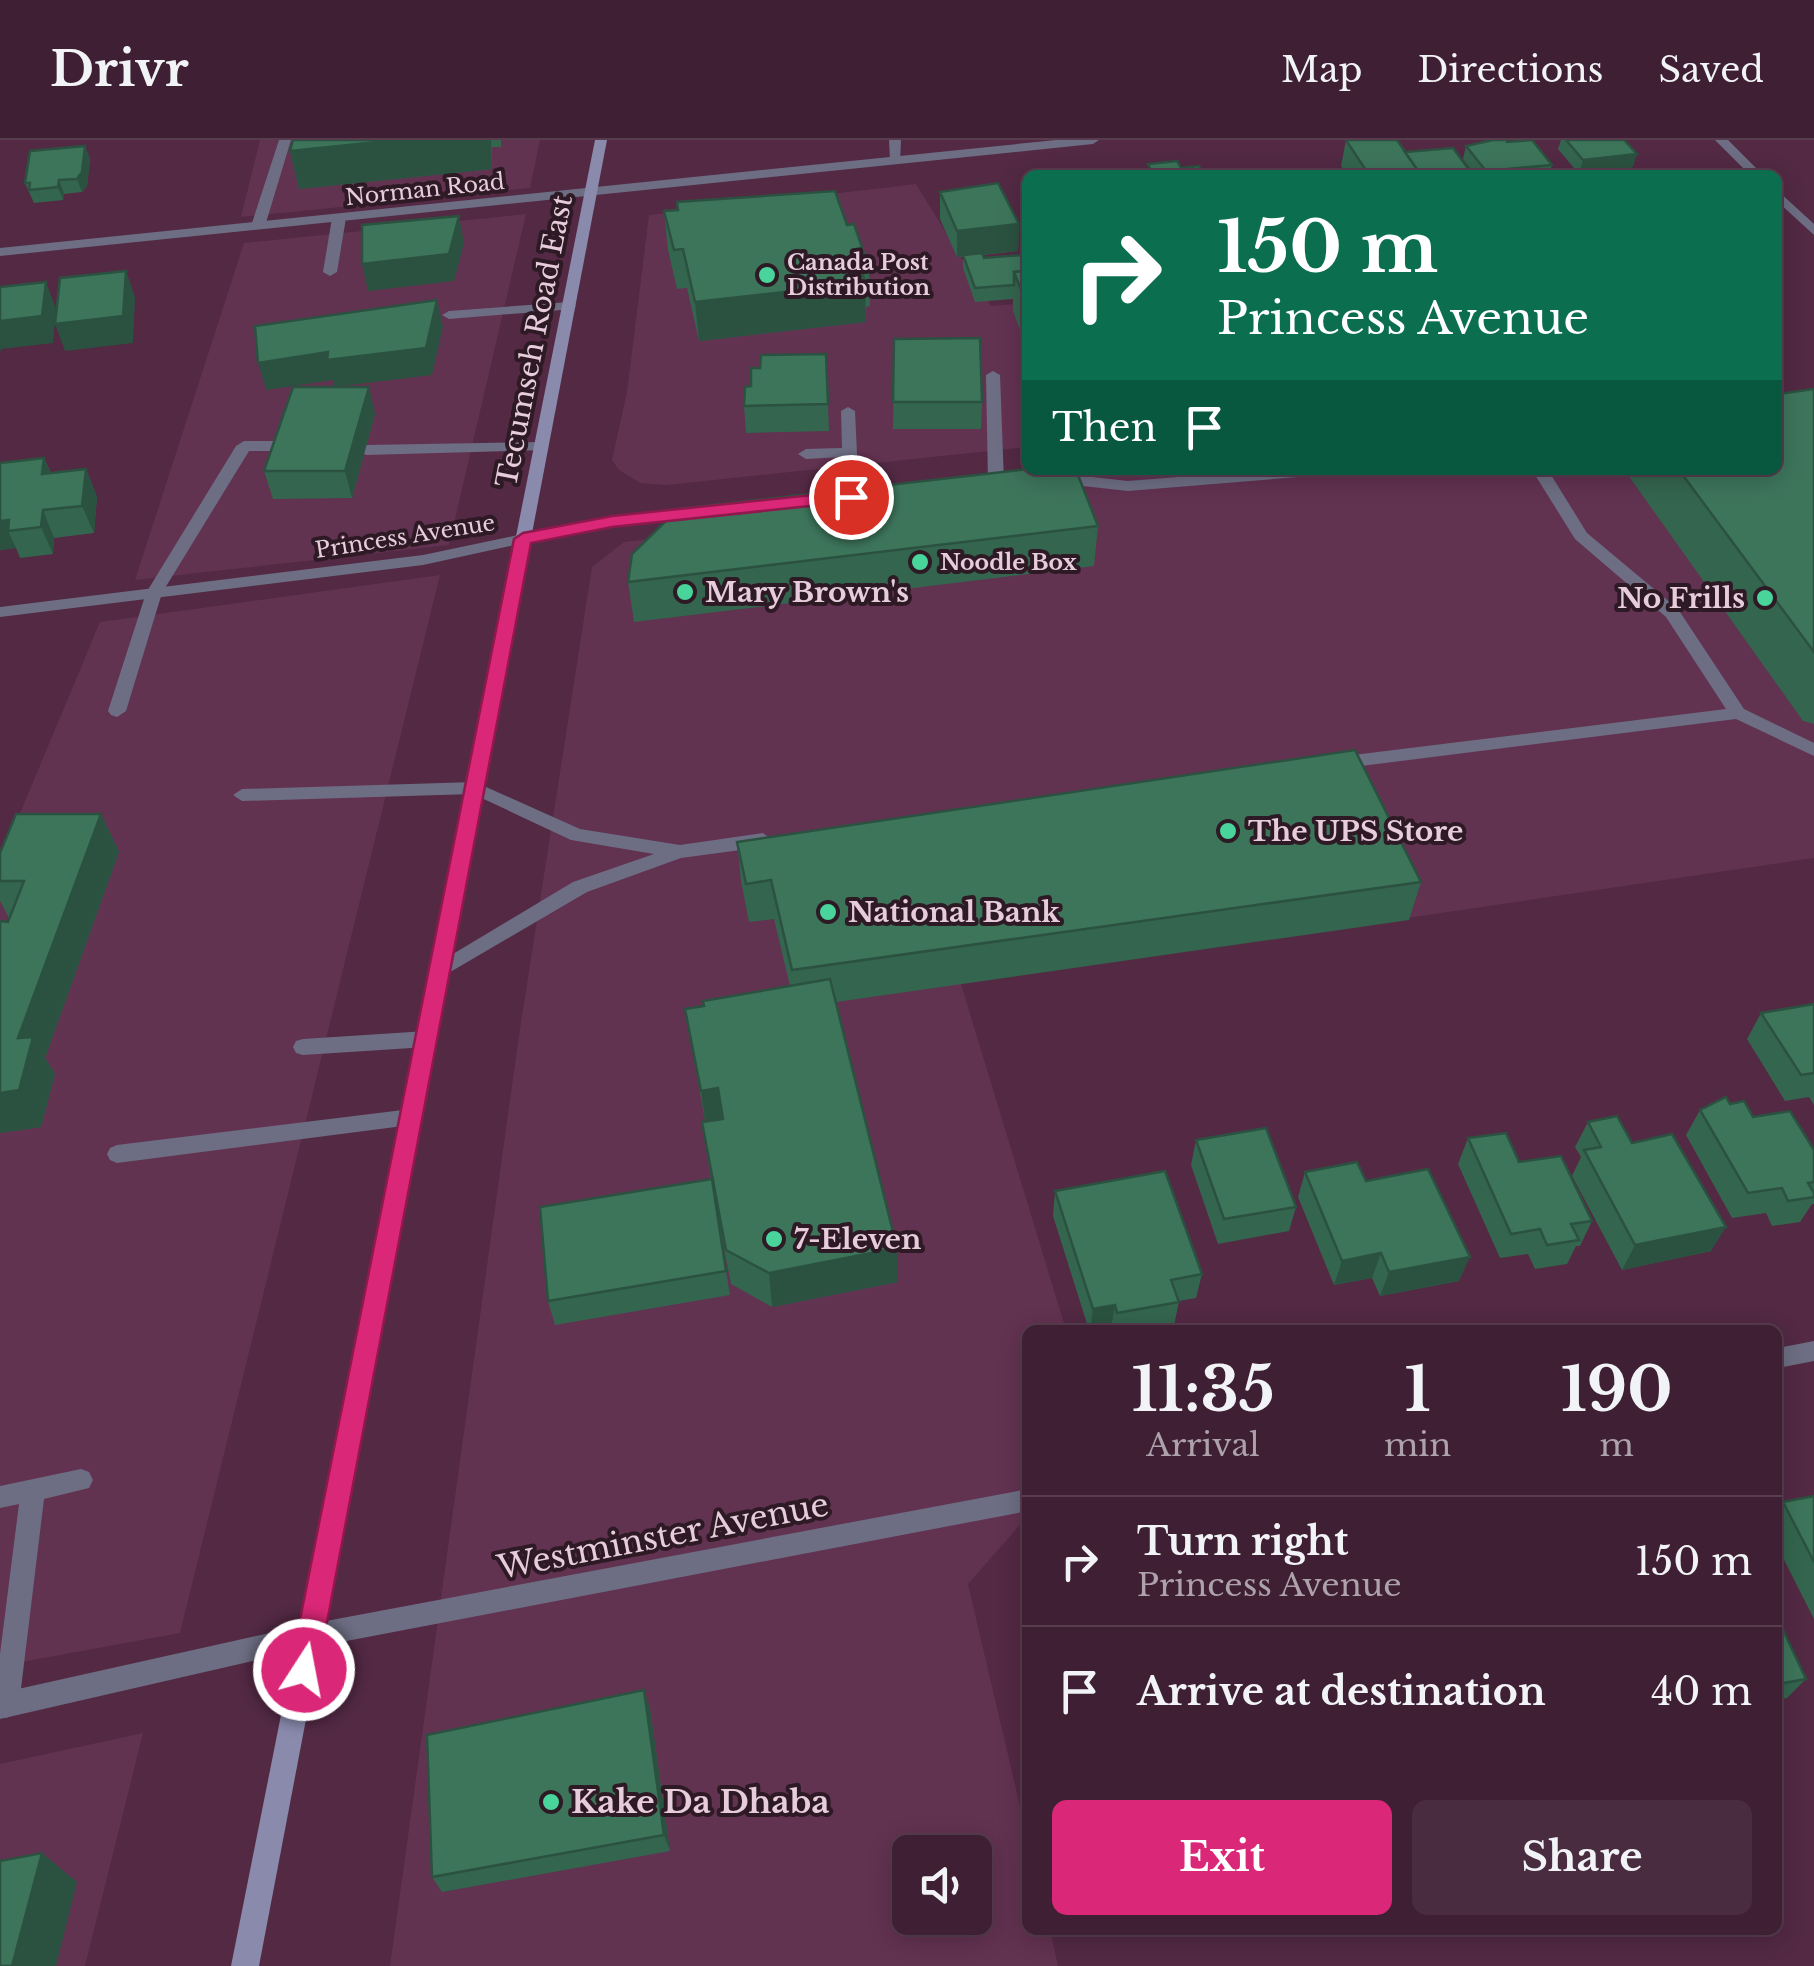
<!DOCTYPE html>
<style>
:root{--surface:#3e1f33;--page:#492c3f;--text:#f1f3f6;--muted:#ada2ac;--line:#573d4e;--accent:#db2777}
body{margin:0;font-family:"Libre Baskerville",serif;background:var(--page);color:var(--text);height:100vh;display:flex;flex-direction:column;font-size:38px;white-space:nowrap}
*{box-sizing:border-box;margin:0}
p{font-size:32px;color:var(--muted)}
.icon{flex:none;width:55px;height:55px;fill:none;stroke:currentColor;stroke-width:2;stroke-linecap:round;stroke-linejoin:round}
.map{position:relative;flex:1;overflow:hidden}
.sheet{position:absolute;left:1022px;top:1185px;width:760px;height:610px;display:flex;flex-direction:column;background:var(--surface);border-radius:15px;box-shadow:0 5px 25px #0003,0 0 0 2px var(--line)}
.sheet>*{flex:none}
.top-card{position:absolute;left:1022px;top:30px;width:760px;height:305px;border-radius:15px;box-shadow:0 5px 25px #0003,0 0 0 2px var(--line);background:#0b6e4f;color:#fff;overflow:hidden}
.fabs{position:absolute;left:892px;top:1695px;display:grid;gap:20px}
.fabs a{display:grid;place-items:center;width:100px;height:100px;border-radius:15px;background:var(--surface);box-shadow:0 5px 25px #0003,0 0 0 2px var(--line);font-size:50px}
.pin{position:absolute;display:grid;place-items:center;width:85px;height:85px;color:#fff;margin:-42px;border:5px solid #fff;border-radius:50%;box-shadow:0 2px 10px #0007}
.me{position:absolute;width:110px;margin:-55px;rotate:11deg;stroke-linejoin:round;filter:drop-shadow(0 0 8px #0008)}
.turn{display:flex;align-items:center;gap:35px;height:210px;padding:0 30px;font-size:45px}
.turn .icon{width:130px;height:130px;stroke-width:2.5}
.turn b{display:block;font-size:70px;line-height:85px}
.then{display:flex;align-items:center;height:95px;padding:0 30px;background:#0003;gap:20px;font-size:38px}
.eta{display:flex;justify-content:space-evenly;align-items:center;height:170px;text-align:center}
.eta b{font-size:60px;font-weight:700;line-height:70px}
.button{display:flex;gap:20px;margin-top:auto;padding:20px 30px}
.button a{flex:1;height:115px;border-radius:15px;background:var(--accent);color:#fff;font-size:40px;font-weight:700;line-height:115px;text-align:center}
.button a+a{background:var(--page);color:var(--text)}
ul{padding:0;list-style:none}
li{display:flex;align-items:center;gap:30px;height:130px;padding:0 30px;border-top:2px solid var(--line)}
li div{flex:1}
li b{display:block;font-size:38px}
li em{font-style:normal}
header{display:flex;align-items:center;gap:60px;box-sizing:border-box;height:140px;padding:0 50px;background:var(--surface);border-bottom:2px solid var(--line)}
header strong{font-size:48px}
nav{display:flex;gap:55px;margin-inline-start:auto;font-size:35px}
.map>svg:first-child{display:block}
.built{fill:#623251;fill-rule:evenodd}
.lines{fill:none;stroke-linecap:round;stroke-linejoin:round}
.service{fill:#6d6e83;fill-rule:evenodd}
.minor{fill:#6d6e83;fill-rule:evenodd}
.secondary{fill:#898aac;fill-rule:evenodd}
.wall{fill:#34654e}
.shaded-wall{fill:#2b5240}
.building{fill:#3d755b;stroke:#2b5240;stroke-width:2.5}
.route{fill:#db2777;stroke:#8e194d;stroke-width:2.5}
.poi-dot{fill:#49d49c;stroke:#2d1a25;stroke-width:4}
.labels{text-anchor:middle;stroke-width:8;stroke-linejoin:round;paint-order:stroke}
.far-street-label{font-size:22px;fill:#e7ccdc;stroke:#2d1a25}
.far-poi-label{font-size:22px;font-weight:bold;fill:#e7ccdc;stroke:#2d1a25;text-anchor:start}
.street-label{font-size:28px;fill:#e7ccdc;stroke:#2d1a25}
.poi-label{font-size:28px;font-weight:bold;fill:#e7ccdc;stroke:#2d1a25;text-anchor:start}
.near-street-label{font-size:32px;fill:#e7ccdc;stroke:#2d1a25}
.near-poi-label{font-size:32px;font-weight:bold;fill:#e7ccdc;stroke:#2d1a25;text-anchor:start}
</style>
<header>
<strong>Drivr</strong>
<nav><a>Map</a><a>Directions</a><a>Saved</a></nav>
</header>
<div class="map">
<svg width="1814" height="1826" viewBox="0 0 1814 1826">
<rect width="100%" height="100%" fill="#532944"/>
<g class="built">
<path d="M 260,0 L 540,0 L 530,48 L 241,77 Z"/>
<path d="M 916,44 L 991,166 L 1027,163 L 1027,307 L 666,345 L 640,343 L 619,330 L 612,320 L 627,252 L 649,75 Z"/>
<path d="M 526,74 L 449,405 L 135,440 L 244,103 Z"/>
<path d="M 1814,257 L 1814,718 L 961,844 L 1066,1190 L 1028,1190 L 1027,1377 L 968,1444 L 1027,1696 L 1028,1790 L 1050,1790 L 1058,1826 L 390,1826 L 518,902 L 592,427 L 624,402 L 1057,350 L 1050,330 L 1778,330 ZM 910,1712 L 975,1712 L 975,1778 L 910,1778 Z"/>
<path d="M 440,435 L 180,1493 L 0,1526 L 0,721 L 100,482 Z"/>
<path d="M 143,1593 L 85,1826 L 0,1826 L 0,1624 Z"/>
</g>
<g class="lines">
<g class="service">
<path d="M 279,0 L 291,0 L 265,86 L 253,89 L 251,86 Z"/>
<path d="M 889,0 L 901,0 L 900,23 L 890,20 Z"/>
<path d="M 339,74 L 346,78 L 337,132 L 330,136 L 323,132 L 332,78 Z"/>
<path d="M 569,162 L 576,166 L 574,169 L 449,179 L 442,175 L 449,171 Z"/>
<path d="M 993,231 L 1000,235 L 1004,342 L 996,347 L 988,342 L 986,235 Z"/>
<path d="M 848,267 L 855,271 L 859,357 L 851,362 L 843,357 L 842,317 L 806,319 L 798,314 L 806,309 L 842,308 L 841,271 Z"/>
<path d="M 244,301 L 290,301 L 298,306 L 290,311 L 249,311 L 162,453 L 126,571 L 117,577 L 111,575 L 108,571 L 146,453 L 236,306 Z"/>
<path d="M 542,302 L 547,304 L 547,310 L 366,315 L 358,310 L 366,305 Z"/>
<path d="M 1267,330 L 1331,330 L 1323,335 L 1128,351 L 1056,343 L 1048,338 L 1056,333 L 1128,341 Z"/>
<path d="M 1532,330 L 1548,330 L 1587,393 L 1678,469 L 1744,569 L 1814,603 L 1814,616 L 1736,579 L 1337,629 L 1331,627 L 1328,623 L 1331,619 L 1337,617 L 1726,569 L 1666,477 L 1575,399 Z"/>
<path d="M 699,367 L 705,369 L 705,375 L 612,386 L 523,404 L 515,399 L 523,394 L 612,376 Z"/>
<path d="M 475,642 L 580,689 L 680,705 L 763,693 L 772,700 L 763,707 L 681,718 L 587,752 L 440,838 L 430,831 L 433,826 L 573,742 L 654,714 L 571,700 L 473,654 L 242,661 L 233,655 L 242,649 Z"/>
<path d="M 427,891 L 434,893 L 437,899 L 434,905 L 427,907 L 303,915 L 296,913 L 293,907 L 296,901 L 303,899 Z"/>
<path d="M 411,969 L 418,971 L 421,977 L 418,983 L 411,985 L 117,1023 L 110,1020 L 107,1014 L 110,1008 L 117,1005 Z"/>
<path d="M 81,1329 L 89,1332 L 93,1340 L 89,1348 L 44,1359 L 19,1565 L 15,1574 L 6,1578 L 0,1575 L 0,1514 L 19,1364 L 0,1368 L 0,1346 Z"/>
</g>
<g class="minor">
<path d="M 1056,0 L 1099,0 L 1093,4 L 0,116 L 0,108 Z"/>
<path d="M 1715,0 L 1728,0 L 1763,35 L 1750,35 Z"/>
<path d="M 1778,51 L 1814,84 L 1814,95 L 1778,62 Z"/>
<path d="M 523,394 L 531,399 L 529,402 L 423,425 L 0,477 L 0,467 L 423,415 Z"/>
<path d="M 1814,1201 L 1814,1221 L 1778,1228 L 1778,1208 Z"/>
<path d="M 1028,1349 L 1028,1371 L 310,1508 L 0,1579 L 0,1553 L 310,1484 Z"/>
</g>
<path class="secondary" d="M 595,0 L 607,0 L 259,1826 L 231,1826 Z"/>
</g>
<g class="wall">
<path d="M 293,0 L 501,0 L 501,7 L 492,7 L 492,29 L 299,49 L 290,11 Z"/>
<path d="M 1346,0 L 1405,12 L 1473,35 L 1347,35 L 1341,26 Z"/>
<path d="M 1561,0 L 1624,0 L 1633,27 L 1579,34 L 1558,9 Z"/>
<path d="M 85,6 L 90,19 L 87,46 L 82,52 L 64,54 L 63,60 L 34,63 L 25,43 Z"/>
<path d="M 1466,6 L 1552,25 L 1549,35 L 1475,35 L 1463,19 Z"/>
<path d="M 940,52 L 1019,84 L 1018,111 L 983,115 L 984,118 L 1028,130 L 1028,212 L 1013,171 L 1013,159 L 975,162 L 963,128 L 963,117 L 957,117 L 940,79 Z"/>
<path d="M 677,62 L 847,85 L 869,128 L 870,166 L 866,167 L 866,182 L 699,201 L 687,148 L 677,149 L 668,110 L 664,71 L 677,70 Z"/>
<path d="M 894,199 L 982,262 L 981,289 L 893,289 Z"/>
<path d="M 826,214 L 829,291 L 746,293 L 744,266 L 751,246 L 760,228 Z"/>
<path d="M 1814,249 L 1814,584 L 1803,581 L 1628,335 L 1630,330 L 1778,330 Z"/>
<path d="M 375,274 L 352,358 L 273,359 L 264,331 Z"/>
<path d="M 44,318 L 51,333 L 86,329 L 97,357 L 94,393 L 54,398 L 53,414 L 20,418 L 16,408 L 0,410 L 0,323 Z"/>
<path d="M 1098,386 L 1094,426 L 634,482 L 628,442 Z"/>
<path d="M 101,674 L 119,712 L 45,918 L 55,934 L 41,987 L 0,993 L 0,781 L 8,782 L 9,778 L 0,761 L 0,713 Z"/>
<path d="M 737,702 L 1421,742 L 1409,780 L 836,862 L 898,1142 L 772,1167 L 731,1144 L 714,1057 L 730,1155 L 555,1185 L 548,1161 L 711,1039 L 702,982 L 705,981 L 685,869 L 790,846 L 774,779 L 749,782 L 741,741 Z"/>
<path d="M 1814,864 L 1814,965 L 1809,957 L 1785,961 L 1747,899 L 1761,873 Z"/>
<path d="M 1730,964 L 1814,1010 L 1814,1064 L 1812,1064 L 1800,1082 L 1772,1086 L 1766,1073 L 1732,1078 L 1686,995 L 1700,970 Z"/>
<path d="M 1588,982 L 1632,1003 L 1711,1111 L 1622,1130 L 1572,1036 L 1581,1017 L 1575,1007 Z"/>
<path d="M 1468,998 L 1519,1022 L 1592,1081 L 1580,1106 L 1576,1106 L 1567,1124 L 1535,1129 L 1528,1114 L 1500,1118 L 1458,1024 Z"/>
<path d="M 1196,1000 L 1296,1067 L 1289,1091 L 1218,1104 L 1191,1025 Z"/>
<path d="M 1305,1032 L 1366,1041 L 1459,1141 L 1380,1156 L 1372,1138 L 1334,1145 L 1298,1057 Z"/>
<path d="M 1055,1051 L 1202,1134 L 1196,1158 L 1179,1161 L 1174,1186 L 1151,1190 L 1111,1190 L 1111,1188 L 1089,1190 L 1053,1076 Z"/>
<path d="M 1814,1356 L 1814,1479 L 1778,1408 L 1778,1368 L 1783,1362 Z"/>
<path d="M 1778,1479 L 1806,1539 L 1787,1558 L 1778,1560 Z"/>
<path d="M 644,1550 L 650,1569 L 670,1711 L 442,1752 L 432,1737 Z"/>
</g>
<g class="shaded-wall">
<path d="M 397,0 L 491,0 L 492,29 L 299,49 L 290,11 Z"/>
<path d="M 85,6 L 90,19 L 87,46 L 82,52 L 77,39 Z"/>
<path d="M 1637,14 L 1633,27 L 1579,34 L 1583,20 Z"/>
<path d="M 59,40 L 64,54 L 63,60 L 58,47 Z"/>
<path d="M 459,76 L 464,103 L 454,141 L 368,151 L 362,124 Z"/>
<path d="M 1019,84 L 1018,111 L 957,117 L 957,91 Z"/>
<path d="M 126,131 L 135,157 L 133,203 L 65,211 L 55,184 Z"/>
<path d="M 46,142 L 56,169 L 53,203 L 1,209 L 0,213 L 0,181 Z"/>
<path d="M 865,143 L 866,182 L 699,201 L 695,162 Z"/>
<path d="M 437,160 L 443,187 L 432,235 L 334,247 L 333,240 L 266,250 L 258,223 L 328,212 Z"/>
<path d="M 369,247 L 375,274 L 352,358 L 345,331 Z"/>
<path d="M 44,318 L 56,346 L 42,334 Z"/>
<path d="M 86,329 L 97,357 L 94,393 L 82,366 Z"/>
<path d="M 43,370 L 54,398 L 53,414 L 41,387 Z"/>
<path d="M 9,380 L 8,391 L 16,408 L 0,410 L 0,381 Z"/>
<path d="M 101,674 L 119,712 L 45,918 L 55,934 L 41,987 L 0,993 L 0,953 L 18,898 Z"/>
<path d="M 718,948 L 722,985 L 706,988 L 701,951 Z"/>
<path d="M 1726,1087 L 1711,1111 L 1622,1130 L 1635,1105 Z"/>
<path d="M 897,1108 L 898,1142 L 772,1167 L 769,1133 Z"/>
<path d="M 1381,1113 L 1372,1138 L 1334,1145 L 1342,1121 Z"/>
<path d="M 1470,1117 L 1459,1141 L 1380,1156 L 1389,1132 Z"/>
<path d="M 1115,1165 L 1111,1188 L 1090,1190 L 1093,1169 Z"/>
<path d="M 644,1550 L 650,1569 L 670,1711 L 664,1695 Z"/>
<path d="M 42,1713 L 77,1742 L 56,1826 L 12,1826 Z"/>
</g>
<g class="building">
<path d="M 293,0 L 397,0 L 290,11 Z"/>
<path d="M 1346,0 L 1397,0 L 1421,35 L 1369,35 Z"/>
<path d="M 1493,0 L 1506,0 L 1507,2 L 1532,0 L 1552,25 L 1486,31 L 1466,6 Z"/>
<path d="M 1566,0 L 1624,0 L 1637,14 L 1583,20 Z"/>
<path d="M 85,6 L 82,32 L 77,39 L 59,40 L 58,47 L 29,50 L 30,43 L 25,43 L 30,11 Z"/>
<path d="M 1453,8 L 1473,35 L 1421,35 L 1405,12 Z"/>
<path d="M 1177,21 L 1181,28 L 1199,26 L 1203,35 L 1148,35 L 1147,32 L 1151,31 L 1148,24 Z"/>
<path d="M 1326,31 L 1329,35 L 1287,35 Z"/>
<path d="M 1135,32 L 1136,35 L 1108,35 Z"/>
<path d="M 998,43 L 1019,84 L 957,91 L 940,52 Z"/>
<path d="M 835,51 L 847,85 L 854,84 L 869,128 L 861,128 L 865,143 L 695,162 L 683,109 L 674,110 L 664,71 L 678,70 L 677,62 Z"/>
<path d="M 459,76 L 449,114 L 362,124 L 362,85 Z"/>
<path d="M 982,113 L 984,118 L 1022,115 L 1028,131 L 1014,132 L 1014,145 L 975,148 L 963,115 Z"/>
<path d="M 126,131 L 123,176 L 55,184 L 60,138 Z"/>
<path d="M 1028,131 L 1028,167 L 1014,132 Z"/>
<path d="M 46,142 L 42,176 L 0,181 L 0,147 Z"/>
<path d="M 437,160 L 426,208 L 327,220 L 328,212 L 258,223 L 255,186 Z"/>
<path d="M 980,198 L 982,262 L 893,262 L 894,199 Z"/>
<path d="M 826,214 L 828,264 L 744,266 L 745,247 L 751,246 L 751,228 L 760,228 L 761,215 Z"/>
<path d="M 293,247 L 369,247 L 345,331 L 264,331 Z"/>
<path d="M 1814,249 L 1814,512 L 1679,330 L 1778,330 L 1778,254 Z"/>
<path d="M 44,318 L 42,334 L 86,329 L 82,366 L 43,370 L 41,387 L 8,391 L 9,380 L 0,381 L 0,323 Z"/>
<path d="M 1028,329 L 1076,330 L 1098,386 L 628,442 L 632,414 L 678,369 Z"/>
<path d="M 1355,610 L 1421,742 L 792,830 L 771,740 L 746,744 L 737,702 Z"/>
<path d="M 16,674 L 101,674 L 18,898 L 33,897 L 19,950 L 0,953 L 0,781 L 8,782 L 24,741 L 0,741 L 0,713 Z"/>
<path d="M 830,839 L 897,1108 L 769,1133 L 726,1110 L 702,982 L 723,979 L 718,948 L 701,951 L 685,869 L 704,866 L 703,861 Z"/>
<path d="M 1814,864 L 1814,933 L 1801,935 L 1761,873 Z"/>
<path d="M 1726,957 L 1730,964 L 1744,961 L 1753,977 L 1790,971 L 1814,1010 L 1814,1042 L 1808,1043 L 1814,1053 L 1814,1057 L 1788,1061 L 1782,1048 L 1748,1053 L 1700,970 Z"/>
<path d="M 1617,976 L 1632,1003 L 1672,994 L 1726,1087 L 1635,1105 L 1584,1010 L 1601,1007 L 1588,982 Z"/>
<path d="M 1266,988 L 1296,1067 L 1224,1079 L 1196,1000 Z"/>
<path d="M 1506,993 L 1519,1022 L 1561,1016 L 1592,1081 L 1571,1084 L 1579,1100 L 1547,1105 L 1540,1089 L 1511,1094 L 1468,998 Z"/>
<path d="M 1357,1022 L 1366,1041 L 1428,1029 L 1470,1117 L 1389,1132 L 1381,1113 L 1342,1121 L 1305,1032 Z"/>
<path d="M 1165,1031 L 1202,1134 L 1171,1140 L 1179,1162 L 1117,1173 L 1115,1165 L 1093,1169 L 1055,1051 Z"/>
<path d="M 712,1039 L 726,1131 L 548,1161 L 540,1067 Z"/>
<path d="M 1814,1356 L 1814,1422 L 1783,1362 Z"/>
<path d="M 1778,1479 L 1806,1539 L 1778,1544 Z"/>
<path d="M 644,1550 L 664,1695 L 432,1737 L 427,1595 Z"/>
<path d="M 42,1713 L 12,1826 L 0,1826 L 0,1721 Z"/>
</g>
<path class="route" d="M 851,351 L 860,357 L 857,361 L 612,387 L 531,403 L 318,1530 L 314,1540 L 304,1544 L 294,1540 L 290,1530 L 514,399 L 523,393 L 612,376 Z"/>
<g class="poi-dot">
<circle cx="767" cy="135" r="10"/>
<circle cx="920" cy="422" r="10"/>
<circle cx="685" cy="452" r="10"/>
<circle cx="1765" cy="458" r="10"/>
<circle cx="1228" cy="691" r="10"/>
<circle cx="828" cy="772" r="10"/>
<circle cx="774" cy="1099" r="10"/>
<circle cx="551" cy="1662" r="10"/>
</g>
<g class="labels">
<g class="far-street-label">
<text transform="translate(425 49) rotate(-6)" y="8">Norman Road</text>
<text transform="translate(405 396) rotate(-9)" y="8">Princess Avenue</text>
</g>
<g class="far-poi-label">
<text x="787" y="130">Canada Post<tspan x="787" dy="25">Distribution</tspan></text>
<text x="940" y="430">Noodle Box</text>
</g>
<g class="street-label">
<text transform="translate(534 201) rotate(-79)" y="10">Tecumseh Road East</text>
</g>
<g class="poi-label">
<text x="705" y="462">Mary Brown's</text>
<text x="1745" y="468" text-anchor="end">No Frills</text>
<text x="1248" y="701">The UPS Store</text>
<text x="848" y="782">National Bank</text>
<text x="794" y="1109">7-Eleven</text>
</g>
<g class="near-street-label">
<text transform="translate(663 1396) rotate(-11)" y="11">Westminster Avenue</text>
</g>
<g class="near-poi-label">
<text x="571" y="1673">Kake Da Dhaba</text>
</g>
</g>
</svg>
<div class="fabs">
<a><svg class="icon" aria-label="sound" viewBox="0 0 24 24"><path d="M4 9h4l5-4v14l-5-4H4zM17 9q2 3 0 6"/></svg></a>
</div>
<div class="pin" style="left:851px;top:357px;background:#d93025"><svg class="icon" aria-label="arrive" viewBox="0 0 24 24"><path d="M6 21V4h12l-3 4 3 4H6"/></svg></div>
<svg class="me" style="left:304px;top:1530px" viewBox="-20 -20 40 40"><circle r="17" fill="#db2777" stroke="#fff" stroke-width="3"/><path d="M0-11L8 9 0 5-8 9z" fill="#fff"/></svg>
<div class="top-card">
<div class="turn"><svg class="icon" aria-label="right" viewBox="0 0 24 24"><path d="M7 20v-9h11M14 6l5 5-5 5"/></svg><div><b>150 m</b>Princess Avenue</div></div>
<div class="then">Then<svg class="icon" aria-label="arrive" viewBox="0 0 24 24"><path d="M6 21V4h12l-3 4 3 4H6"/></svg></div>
</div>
<section class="sheet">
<div class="eta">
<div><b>11:35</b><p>Arrival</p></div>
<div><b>1</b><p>min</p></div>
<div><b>190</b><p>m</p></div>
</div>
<ul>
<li><svg class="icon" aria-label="right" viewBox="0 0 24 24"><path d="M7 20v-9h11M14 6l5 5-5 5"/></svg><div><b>Turn right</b><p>Princess Avenue</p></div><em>150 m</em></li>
<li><svg class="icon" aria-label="arrive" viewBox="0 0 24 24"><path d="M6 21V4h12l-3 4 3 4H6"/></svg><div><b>Arrive at destination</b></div><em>40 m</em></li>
</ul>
<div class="button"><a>Exit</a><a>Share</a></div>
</section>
</div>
